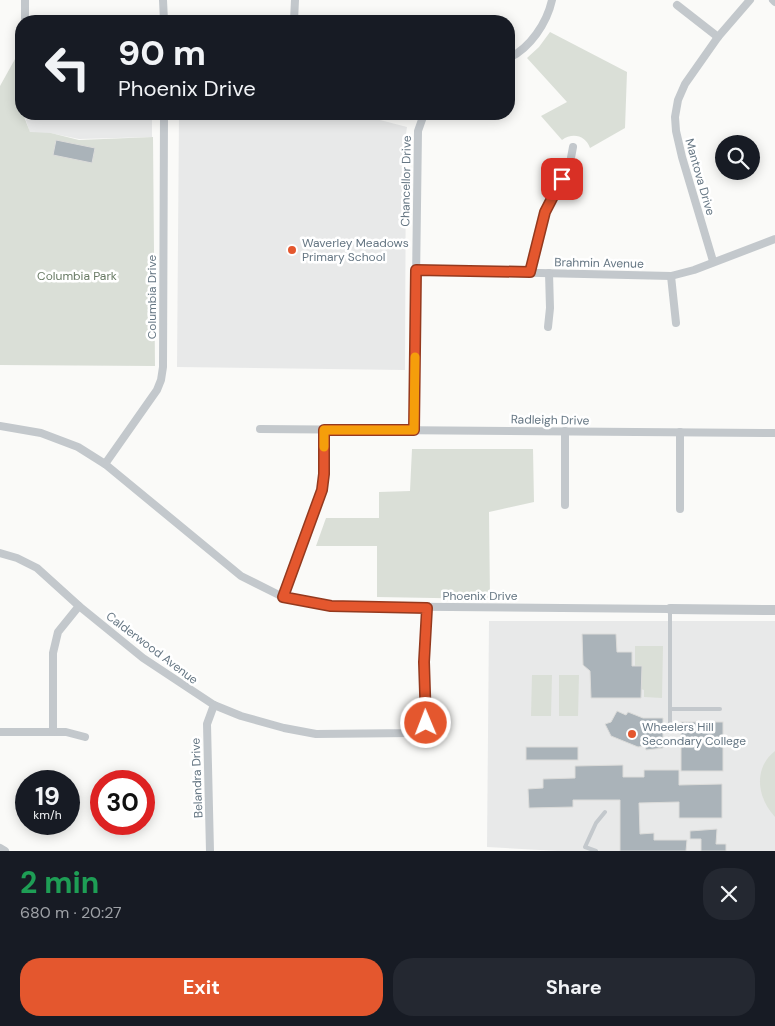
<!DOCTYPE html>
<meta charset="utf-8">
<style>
:root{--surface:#171b24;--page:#242831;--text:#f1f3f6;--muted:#9ea1a6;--accent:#e4572e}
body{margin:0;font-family:"DM Sans",sans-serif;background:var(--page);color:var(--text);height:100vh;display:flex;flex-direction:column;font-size:19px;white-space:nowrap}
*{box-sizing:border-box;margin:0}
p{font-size:16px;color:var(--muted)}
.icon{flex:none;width:28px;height:28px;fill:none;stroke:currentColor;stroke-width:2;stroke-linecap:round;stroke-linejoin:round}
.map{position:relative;height:851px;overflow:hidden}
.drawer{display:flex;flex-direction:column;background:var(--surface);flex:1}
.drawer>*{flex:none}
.hud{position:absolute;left:15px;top:15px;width:500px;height:105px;border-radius:20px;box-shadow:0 2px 12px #0003;background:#171b24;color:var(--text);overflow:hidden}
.buttons{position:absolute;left:715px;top:135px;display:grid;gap:10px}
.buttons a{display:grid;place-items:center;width:45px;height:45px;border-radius:50%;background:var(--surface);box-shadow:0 2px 12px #0003;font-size:25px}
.speed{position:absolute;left:15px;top:770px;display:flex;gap:10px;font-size:25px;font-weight:700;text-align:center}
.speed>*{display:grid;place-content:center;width:65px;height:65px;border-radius:50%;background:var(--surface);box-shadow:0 2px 12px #0003;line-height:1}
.speed small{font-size:12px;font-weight:400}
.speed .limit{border:8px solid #d22;background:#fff;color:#111}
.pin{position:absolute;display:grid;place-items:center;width:42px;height:42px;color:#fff;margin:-21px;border-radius:10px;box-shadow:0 2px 8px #0006}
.me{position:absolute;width:55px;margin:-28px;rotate:359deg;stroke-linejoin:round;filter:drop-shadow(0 0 4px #0008)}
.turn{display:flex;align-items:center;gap:18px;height:105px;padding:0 20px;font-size:22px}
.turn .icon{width:65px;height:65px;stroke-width:2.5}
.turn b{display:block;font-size:35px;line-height:42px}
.round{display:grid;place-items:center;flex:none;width:52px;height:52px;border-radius:20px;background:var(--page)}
.headline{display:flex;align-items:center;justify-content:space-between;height:85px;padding:0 20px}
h1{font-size:30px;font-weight:700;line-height:38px;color:#1e9e55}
.action{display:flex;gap:10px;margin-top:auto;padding:10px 20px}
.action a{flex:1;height:58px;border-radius:20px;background:var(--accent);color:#fff;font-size:20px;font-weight:700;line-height:58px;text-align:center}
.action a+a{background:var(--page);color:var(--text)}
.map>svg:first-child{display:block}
.built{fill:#e8e9e9}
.green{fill:#dadfd7}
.building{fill:#aab3b9;stroke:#dcdcda}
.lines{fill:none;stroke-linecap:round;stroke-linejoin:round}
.service{stroke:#c3c8cc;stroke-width:4}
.minor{stroke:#c3c8cc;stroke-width:8}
.tertiary{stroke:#c3c8cc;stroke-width:10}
.route-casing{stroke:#94391e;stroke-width:12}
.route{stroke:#e4572e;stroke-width:9}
.slow{stroke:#f59e0b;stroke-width:9}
.poi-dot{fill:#e4572e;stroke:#fff;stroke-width:2}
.labels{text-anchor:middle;stroke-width:5;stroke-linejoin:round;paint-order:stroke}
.street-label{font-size:12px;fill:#657683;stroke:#fff}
.poi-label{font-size:12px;fill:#657683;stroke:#fff;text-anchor:start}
.park-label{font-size:12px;fill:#687a64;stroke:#fff}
</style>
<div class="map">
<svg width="775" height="851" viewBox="0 0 775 851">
<rect width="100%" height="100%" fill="#fafaf8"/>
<g class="built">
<path d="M 24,114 L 152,114 L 152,137 L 79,139 L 50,133 L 30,133 Z"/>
<path d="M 179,114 L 357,114 L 407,127 L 406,134 L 405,370 L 177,367 Z"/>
<path d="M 489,621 L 775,621 L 775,851 L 558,851 L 487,847 Z"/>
</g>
<g class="green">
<path d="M 550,32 L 627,72 L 625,128 L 590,148 C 586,136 573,132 562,140 L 541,116 L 567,102 L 527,58 L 539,47 Z"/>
<path d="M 15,59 L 21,59 L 21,95 L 17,96 L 21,108 L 21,114 L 23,114 L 30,132 L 51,133 L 79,140 L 153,137 L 155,366 L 0,365 L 0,86 Z"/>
<path d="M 412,449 L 533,449 L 534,502 L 489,512 L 490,599 L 377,597 L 377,546 L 316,546 L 326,518 L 379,518 L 379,492 L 410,491 Z"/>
<path d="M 635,646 L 663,646 L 662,698 L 644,697 L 644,690 L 641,689 L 642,666 L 635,666 Z"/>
<path d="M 532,675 L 552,675 L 551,716 L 531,716 Z"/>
<path d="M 559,675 L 579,675 L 578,716 L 559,716 Z"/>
<path d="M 775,751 L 775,817 C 757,798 753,768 775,751 Z"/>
</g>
<g class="building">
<path d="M 56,140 L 95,148 L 92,163 L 53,155 Z"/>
<path d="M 582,634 L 616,634 L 617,652 L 632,652 L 632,666 L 642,666 L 641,698 L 591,698 L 590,671 L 583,665 Z"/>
<path d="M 617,711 L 626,715 L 628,712 L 643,718 L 663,718 L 663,748 L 646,750 L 645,746 L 638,747 L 611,736 L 605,724 L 611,722 Z"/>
<rect x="681" y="722" width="42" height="49"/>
<rect x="526" y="747" width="52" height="13"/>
<path d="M 623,765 L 623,777 L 644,777 L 644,770 L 679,770 L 679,785 L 722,784 L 722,818 L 679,818 L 679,802 L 639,803 L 640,834 L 654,833 L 654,840 L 687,840 L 686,851 L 620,851 L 620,800 L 573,800 L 573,807 L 529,808 L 528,789 L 543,788 L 543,779 L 575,778 L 575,766 Z"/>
<path d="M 717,829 L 716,844 L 726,844 L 726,851 L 701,851 L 701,839 L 690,839 L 690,831 Z"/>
</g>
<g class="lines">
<g class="service">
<path d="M 670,610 L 670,725"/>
<path d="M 670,709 L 720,709"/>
<path d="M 596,851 L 585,847 L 596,823 L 605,812"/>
</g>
<g class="minor">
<path d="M 163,0 L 164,21"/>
<path d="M 773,0 L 775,2"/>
<path d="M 677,5 L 718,37"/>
<path d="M 25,21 L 25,0"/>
<path d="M 294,21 L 295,0"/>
<path d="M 509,58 C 530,48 547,23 552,0"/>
<path d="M 713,261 L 682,157 L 676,131 L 675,117 L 678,100 L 685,84 L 718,37 L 750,0"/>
<path d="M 416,270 L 671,276 L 694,270 L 775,239"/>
<path d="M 531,272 L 545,212 L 570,163 L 573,147"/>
<path d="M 671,276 L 676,323"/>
<path d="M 548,327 L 550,308 L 549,273"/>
<path d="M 0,426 L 41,433 L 78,447 L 105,464 L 241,576 L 283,597 L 331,606 L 670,609"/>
<path d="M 260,429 L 775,433"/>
<path d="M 414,430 L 418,131 L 424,114"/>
<path d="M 680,432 L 680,509"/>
<path d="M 105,464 L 157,390 L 161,380 L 163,367 L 164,114"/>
<path d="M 565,505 L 565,431"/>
<path d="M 0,553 L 17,558 L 37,568 L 79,606 L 143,658 L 214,705 L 241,716 L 284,728 L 316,734 L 412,733 L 423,731 L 426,723 L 424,662 L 427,608"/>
<path d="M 283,597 L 322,490 L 324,474 L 324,430"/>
<path d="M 0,732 L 66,732 L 85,737"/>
<path d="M 53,732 L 53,653 L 58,632 L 79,606"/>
<path d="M 0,848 L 5,851"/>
<path d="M 210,851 L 207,724 L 214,705"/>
</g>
<path class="tertiary" d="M 670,609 L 775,610"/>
</g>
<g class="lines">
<defs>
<path id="route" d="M 426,723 L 424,662 L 427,608 L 331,606 L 283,597 L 322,490 L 324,474 L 324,430 L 414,430 L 416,270 L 530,272 L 545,212 L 562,179"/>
</defs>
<use href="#route" class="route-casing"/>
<use href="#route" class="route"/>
<path class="slow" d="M 324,447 L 324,430 L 414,430 L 415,357"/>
</g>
<g class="poi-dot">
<circle cx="292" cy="250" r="5"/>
<circle cx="632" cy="734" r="5"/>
</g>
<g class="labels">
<g class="street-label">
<text transform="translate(700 177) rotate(74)" y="4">Mantova Drive</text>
<text transform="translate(406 181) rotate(-89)" y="4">Chancellor Drive</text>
<text transform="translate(599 263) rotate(1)" y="4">Brahmin Avenue</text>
<text transform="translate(152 297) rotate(-90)" y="4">Columbia Drive</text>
<text transform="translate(550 420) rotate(1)" y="4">Radleigh Drive</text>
<text x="480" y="600">Phoenix Drive</text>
<text transform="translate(152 648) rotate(37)" y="4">Calderwood Avenue</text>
<text transform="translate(197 778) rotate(-92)" y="4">Belandra Drive</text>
</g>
<g class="poi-label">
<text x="302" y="247">Waverley Meadows<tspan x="302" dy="14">Primary School</tspan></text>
<text x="642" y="731">Wheelers Hill<tspan x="642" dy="14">Secondary College</tspan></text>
</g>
<g class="park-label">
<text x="77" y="280">Columbia Park</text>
</g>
</g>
</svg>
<div class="buttons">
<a><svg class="icon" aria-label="search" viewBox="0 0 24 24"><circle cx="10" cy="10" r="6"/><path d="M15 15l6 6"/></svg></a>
</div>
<div class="speed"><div>19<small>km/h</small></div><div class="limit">30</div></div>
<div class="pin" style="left:562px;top:179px;background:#d93025"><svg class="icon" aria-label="arrive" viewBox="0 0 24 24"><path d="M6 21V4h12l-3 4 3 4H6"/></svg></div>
<svg class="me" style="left:426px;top:723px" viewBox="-20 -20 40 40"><circle r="17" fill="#e4572e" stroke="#fff" stroke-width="3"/><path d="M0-11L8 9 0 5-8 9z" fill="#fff"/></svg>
<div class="hud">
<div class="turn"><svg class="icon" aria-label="left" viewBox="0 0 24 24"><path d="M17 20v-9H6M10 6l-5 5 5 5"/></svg><div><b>90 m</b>Phoenix Drive</div></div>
</div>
</div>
<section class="drawer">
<div class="headline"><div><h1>2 min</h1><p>680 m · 20:27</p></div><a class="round"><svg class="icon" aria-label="close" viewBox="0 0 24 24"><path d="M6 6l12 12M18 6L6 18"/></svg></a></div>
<div class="action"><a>Exit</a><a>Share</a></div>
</section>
